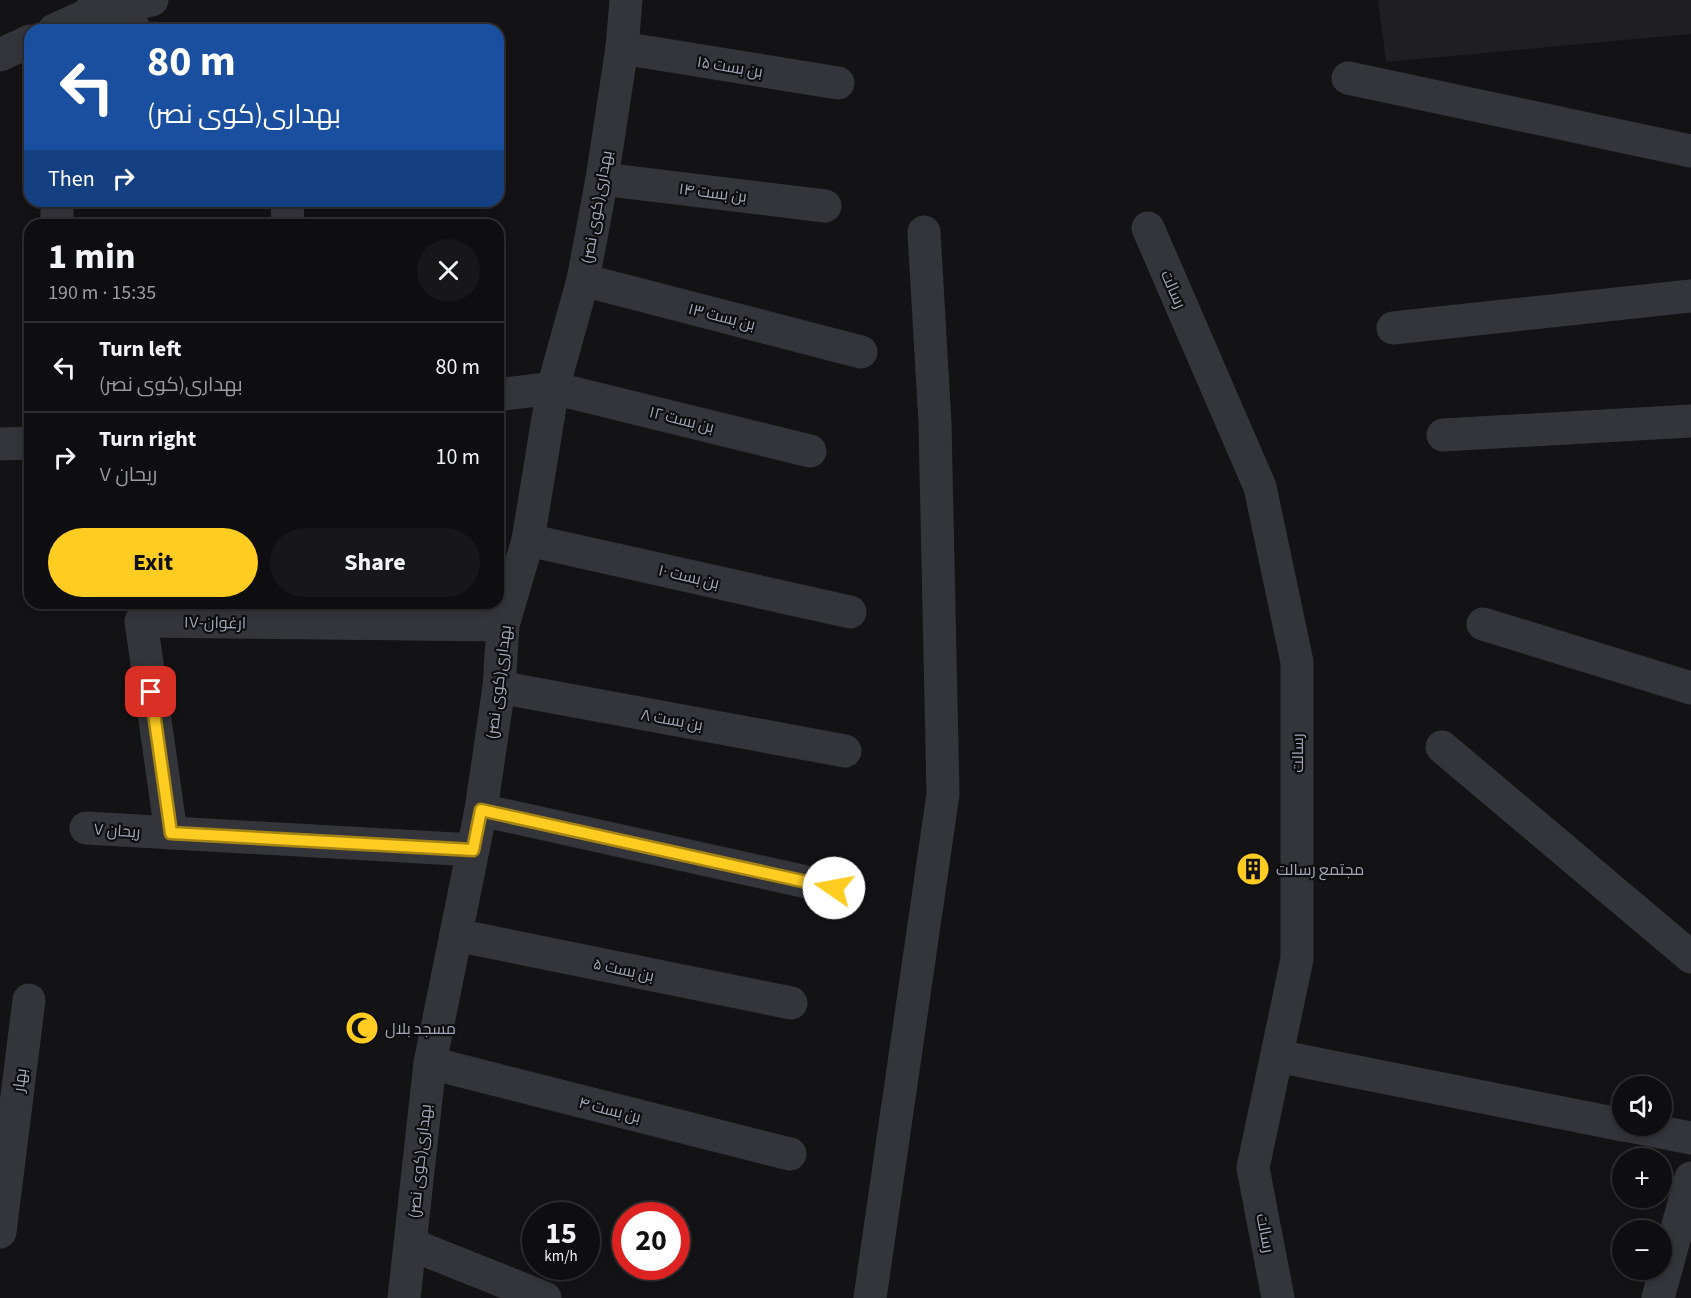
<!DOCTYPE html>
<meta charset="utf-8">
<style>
:root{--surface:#0e0e10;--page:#171719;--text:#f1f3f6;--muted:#9b9c9f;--line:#2e2e30;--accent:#ffcc21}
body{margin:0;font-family:"Source Sans 3",Cairo,sans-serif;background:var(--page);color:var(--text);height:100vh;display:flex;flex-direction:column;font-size:22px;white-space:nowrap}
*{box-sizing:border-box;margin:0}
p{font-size:20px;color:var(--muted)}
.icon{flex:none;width:33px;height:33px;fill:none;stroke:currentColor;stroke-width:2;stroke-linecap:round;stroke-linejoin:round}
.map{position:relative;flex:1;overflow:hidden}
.details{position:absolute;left:24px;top:219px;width:480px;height:390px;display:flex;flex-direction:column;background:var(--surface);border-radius:18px;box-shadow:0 3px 9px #0003,0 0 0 2px var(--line)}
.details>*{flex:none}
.banner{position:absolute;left:24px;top:24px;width:480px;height:183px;border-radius:18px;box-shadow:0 3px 9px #0003,0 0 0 2px var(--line);background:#1a4fa0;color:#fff;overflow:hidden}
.tools{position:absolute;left:1612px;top:1076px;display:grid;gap:12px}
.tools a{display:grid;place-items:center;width:60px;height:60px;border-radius:50%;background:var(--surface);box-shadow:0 3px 9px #0003,0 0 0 2px var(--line);font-size:30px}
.speed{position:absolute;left:522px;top:1202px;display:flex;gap:12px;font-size:30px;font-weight:700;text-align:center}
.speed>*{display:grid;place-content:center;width:78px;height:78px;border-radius:50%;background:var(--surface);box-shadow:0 3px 9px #0003,0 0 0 2px var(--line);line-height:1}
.speed small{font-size:15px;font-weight:400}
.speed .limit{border:9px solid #d22;background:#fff;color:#111}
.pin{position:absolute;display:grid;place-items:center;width:51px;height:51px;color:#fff;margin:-26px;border-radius:12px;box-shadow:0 3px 9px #0006}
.me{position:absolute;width:66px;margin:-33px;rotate:282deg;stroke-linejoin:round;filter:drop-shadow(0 0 4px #0008)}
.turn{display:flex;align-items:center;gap:21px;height:126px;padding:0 24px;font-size:27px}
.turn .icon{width:78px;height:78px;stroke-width:2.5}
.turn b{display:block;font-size:42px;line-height:51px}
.then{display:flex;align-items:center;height:57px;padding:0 24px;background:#0003;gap:12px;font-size:22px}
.round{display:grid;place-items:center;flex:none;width:63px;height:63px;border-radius:32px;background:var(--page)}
.headline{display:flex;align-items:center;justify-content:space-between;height:102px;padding:0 24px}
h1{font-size:36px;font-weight:700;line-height:45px}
.primary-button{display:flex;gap:12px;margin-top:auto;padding:12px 24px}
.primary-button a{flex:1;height:69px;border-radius:36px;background:var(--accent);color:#111;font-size:24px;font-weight:700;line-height:69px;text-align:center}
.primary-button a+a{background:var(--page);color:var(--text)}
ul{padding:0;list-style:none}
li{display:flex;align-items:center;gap:18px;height:90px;padding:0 24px;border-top:2px solid var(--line)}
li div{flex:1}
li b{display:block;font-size:22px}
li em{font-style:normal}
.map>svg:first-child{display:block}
.built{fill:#1f1f22}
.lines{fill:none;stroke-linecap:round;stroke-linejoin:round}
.minor{stroke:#34343b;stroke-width:33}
.route-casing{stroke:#a68515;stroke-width:15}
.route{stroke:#ffcc21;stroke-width:10}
.labels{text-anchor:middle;stroke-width:4.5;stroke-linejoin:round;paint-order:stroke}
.street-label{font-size:16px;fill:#a3a7b7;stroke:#0e0e10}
.poi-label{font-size:16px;fill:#a3a7b7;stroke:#0e0e10;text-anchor:start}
</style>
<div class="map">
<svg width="1691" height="1298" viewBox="0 0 1691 1298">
<rect width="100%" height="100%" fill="#131315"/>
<path class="built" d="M 1378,0 L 1691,0 L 1691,34 L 1386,62 Z"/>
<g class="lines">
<g class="minor">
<path d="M 90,11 L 90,14 L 135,30"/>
<path d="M 54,30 L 90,14 L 152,0"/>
<path d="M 622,48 L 838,83"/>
<path d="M 0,55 L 30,41"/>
<path d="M 1348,78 L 1691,151"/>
<path d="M 602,179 L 825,206"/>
<path d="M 57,201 L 57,225"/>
<path d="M 287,201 L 288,225"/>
<path d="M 1148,228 L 1260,487 L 1297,662 L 1297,959 L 1253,1168 L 1278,1298"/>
<path d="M 583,280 L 861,352"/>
<path d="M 1393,328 L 1691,296"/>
<path d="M 498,395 L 553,388 L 810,451"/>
<path d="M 1443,435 L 1691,421"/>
<path d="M 0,444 L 30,443"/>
<path d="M 528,540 L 850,612"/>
<path d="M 1483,624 L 1691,688"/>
<path d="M 499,687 L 845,751"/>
<path d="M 1442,747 L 1691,957"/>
<path d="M 481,810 L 834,888"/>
<path d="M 86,828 L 473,850"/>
<path d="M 171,833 L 141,621 L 503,625"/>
<path d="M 456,935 L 791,1003"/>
<path d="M 1277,1056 L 1623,1125"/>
<path d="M 430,1063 L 790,1154"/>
<path d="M 1625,1125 L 1691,1138"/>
<path d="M 0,1232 L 29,1000"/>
<path d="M 410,1244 L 545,1298"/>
<path d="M 404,1298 L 430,1063 L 481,810 L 499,687 L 503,625 L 528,540 L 553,388 L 583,280 L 602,179 L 622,48 L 626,0"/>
<path d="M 870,1298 L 943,794 L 935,423 L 924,232"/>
<path d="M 1658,1298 L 1691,1178"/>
</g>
</g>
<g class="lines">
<defs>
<path id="route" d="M 151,692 L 171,833 L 473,850 L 481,810 L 834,888"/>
</defs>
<use href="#route" class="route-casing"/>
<use href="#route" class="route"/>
</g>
<defs>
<symbol id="building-disc" viewBox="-11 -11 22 22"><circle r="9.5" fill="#ffcc21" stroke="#0e0e10"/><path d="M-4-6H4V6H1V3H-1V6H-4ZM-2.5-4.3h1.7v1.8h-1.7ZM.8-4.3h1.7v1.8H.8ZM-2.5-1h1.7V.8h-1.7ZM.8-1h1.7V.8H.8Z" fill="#111"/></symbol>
<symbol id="mosque-disc" viewBox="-11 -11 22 22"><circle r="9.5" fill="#ffcc21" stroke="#0e0e10"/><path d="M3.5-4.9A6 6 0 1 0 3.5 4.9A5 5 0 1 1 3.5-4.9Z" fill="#111"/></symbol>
</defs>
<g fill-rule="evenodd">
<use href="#building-disc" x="1234" y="850" width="38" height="38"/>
<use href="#mosque-disc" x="343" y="1009" width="38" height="38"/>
</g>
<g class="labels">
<g class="street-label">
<text transform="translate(730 66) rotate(9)" y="6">بن بست ۱۵</text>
<text transform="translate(713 192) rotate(7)" y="6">بن بست ۱۴</text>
<text transform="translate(596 207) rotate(-80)" y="6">بهداری(کوی نصر)</text>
<text transform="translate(1174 289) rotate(66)" y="6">رسالت</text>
<text transform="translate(722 316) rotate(14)" y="6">بن بست ۱۳</text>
<text transform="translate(682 419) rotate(14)" y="6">بن بست ۱۲</text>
<text transform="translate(689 576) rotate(13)" y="6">بن بست ۱۰</text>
<text transform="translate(215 622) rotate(1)" y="6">ارغوان-۱۷</text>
<text transform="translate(498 682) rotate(-83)" y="6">بهداری(کوی نصر)</text>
<text transform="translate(672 719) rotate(10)" y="6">بن بست ۸</text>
<text transform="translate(1297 753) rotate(-90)" y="6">رسالت</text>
<text transform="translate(117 830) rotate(4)" y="6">ریحان ۷</text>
<text transform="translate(624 969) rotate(12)" y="6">بن بست ۵</text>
<text transform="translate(19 1080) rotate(-83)" y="6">بهار</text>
<text transform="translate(610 1109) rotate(14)" y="6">بن بست ۴</text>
<text transform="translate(419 1161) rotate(-84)" y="6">بهداری(کوی نصر)</text>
<text transform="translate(1266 1233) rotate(79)" y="6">رسالت</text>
</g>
<g class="poi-label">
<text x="1276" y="875">مجتمع رسالت</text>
<text x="385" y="1034">مسجد بلال</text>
</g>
</g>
</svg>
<div class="tools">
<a><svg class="icon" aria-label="sound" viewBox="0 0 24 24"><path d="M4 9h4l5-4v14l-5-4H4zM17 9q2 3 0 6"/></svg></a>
<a>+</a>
<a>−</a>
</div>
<div class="speed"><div>15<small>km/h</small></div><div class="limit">20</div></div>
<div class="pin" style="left:151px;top:692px;background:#d93025"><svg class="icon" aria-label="arrive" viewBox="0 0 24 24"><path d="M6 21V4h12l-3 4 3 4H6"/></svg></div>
<svg class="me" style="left:834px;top:888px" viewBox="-20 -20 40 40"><circle r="19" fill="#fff"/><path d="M0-13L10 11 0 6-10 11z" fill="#ffcc21"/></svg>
<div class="banner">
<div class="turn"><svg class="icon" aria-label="left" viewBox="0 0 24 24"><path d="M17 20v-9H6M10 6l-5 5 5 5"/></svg><div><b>80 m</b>بهداری(کوی نصر)</div></div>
<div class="then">Then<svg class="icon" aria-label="right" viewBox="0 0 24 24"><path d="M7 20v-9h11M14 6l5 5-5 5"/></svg></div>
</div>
<section class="details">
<div class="headline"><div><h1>1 min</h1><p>190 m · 15:35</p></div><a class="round"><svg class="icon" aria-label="close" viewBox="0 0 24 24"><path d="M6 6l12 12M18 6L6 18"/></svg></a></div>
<ul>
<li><svg class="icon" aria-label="left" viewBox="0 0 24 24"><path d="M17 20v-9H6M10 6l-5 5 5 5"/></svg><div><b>Turn left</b><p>بهداری(کوی نصر)</p></div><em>80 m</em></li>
<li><svg class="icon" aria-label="right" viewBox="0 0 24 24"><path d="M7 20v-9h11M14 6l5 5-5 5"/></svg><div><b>Turn right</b><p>ریحان ۷</p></div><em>10 m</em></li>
</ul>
<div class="primary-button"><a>Exit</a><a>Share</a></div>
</section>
</div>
